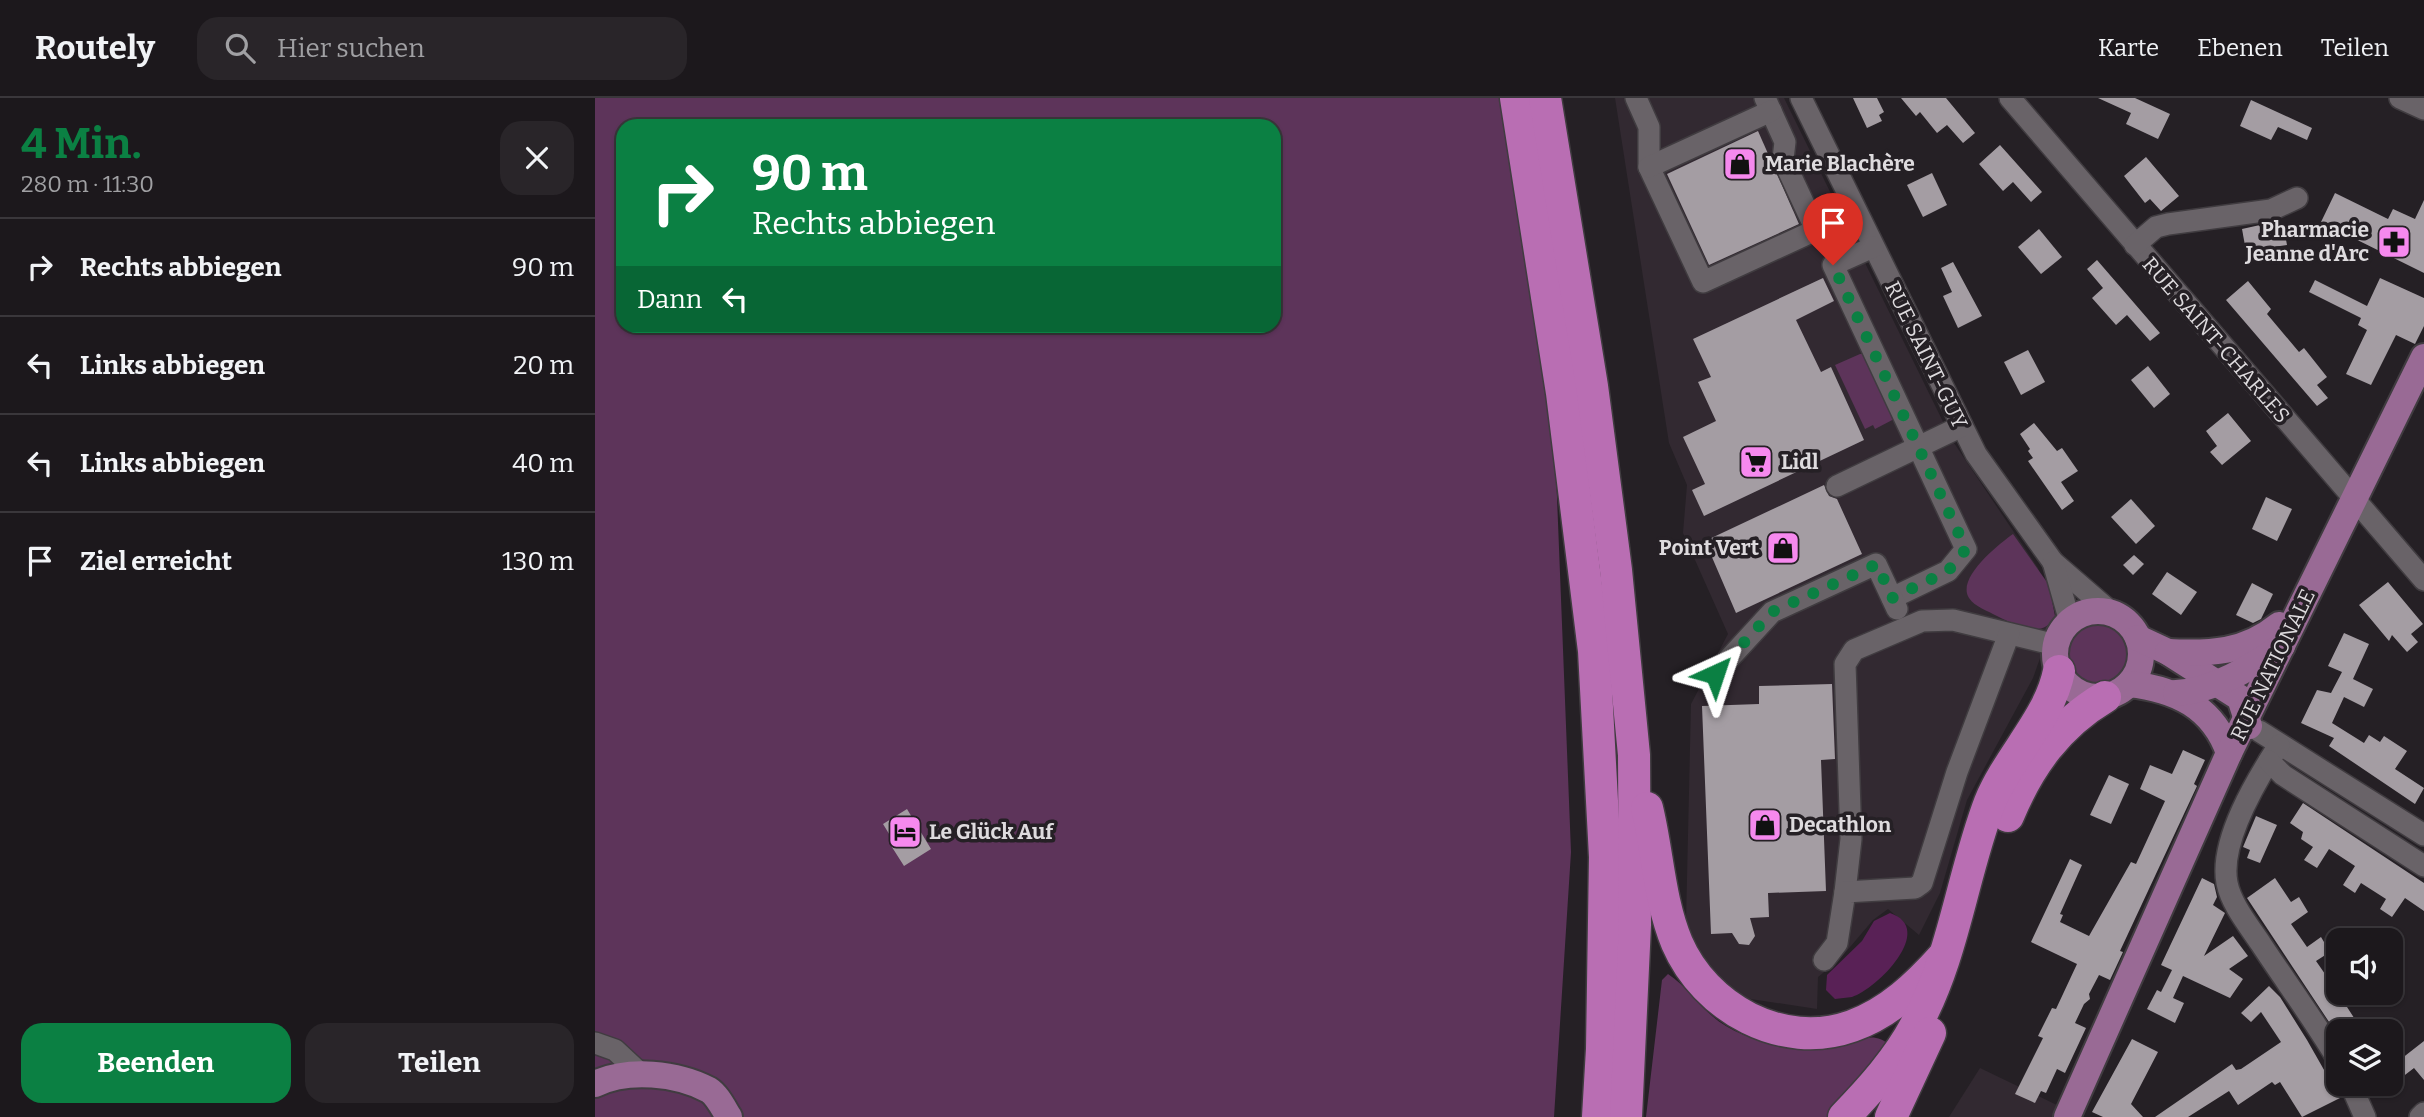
<!DOCTYPE html>
<html lang="de">
<meta charset="utf-8">
<style>
:root{--surface:#1c181c;--page:#292529;--text:#f1f3f6;--muted:#a0a0a3;--line:#3a373b;--accent:#0b8043}
body{margin:0;font-family:Bitter,serif;background:var(--page);color:var(--text);height:100vh;display:flex;flex-direction:column;font-size:26px;white-space:nowrap}
*{box-sizing:border-box;margin:0}
p{font-size:23px;color:var(--muted)}
.icon{flex:none;width:38px;height:38px;fill:none;stroke:currentColor;stroke-width:2;stroke-linecap:round;stroke-linejoin:round}
.map{position:relative;flex:1;overflow:hidden}
.drawer{display:flex;flex-direction:column;background:var(--surface);width:595px}
.drawer>*{flex:none}
.banner{position:absolute;left:21px;top:21px;width:665px;height:214px;border-radius:21px;box-shadow:0 2px 5px #0004,0 0 0 2px var(--line);background:#0b8043;color:#fff;overflow:hidden}
.buttons{position:absolute;left:1731px;top:830px;display:grid;gap:14px}
.buttons a{display:grid;place-items:center;width:77px;height:77px;border-radius:14px;background:var(--surface);box-shadow:0 2px 5px #0004,0 0 0 2px var(--line);font-size:35px}
.pin{position:absolute;display:grid;place-items:center;width:60px;height:60px;color:#fff;margin:-72px -30px;border-radius:50% 50% 50% 0;rotate:-45deg;box-shadow:0 0 7px #0007}
.pin .icon{rotate:45deg}
.me{position:absolute;width:77px;margin:-38px;rotate:42deg;stroke-linejoin:round;filter:drop-shadow(0 0 5px #0008)}
.turn{display:flex;align-items:center;gap:24px;height:147px;padding:0 21px;font-size:32px}
.turn .icon{width:91px;height:91px;stroke-width:2.5}
.turn b{display:block;font-size:49px;line-height:60px}
.then{display:flex;align-items:center;height:66px;padding:0 21px;background:#0003;gap:14px;font-size:26px}
.round{display:grid;place-items:center;flex:none;width:74px;height:74px;border-radius:21px;background:var(--page)}
.headline{display:flex;align-items:center;justify-content:space-between;height:119px;padding:0 21px}
h1{font-size:42px;font-weight:700;line-height:52px;color:var(--accent)}
.button{display:flex;gap:14px;margin-top:auto;padding:14px 21px}
.button a{flex:1;height:80px;border-radius:21px;background:var(--accent);color:#fff;font-size:28px;font-weight:700;line-height:80px;text-align:center}
.button a+a{background:var(--page);color:var(--text)}
ul{padding:0;list-style:none}
li{display:flex;align-items:center;gap:21px;height:98px;padding:0 21px;border-top:2px solid var(--line)}
li div{flex:1}
li b{display:block;font-size:26px}
li em{font-style:normal}
header{display:flex;align-items:center;gap:42px;box-sizing:border-box;height:98px;padding:0 35px;background:var(--surface);border-bottom:2px solid var(--line)}
header strong{font-size:33px}
nav{display:flex;gap:38px;margin-inline-start:auto;font-size:24px}
.search{width:490px;height:63px;background:var(--page);display:flex;align-items:center;gap:18px;box-sizing:border-box;padding:0 24px;border-radius:21px;color:var(--muted);font-size:26px}
main{display:flex;flex:1;min-height:0}
.map>svg:first-child{display:block}
.built{fill:#322931}
.green{fill:#5d345a;fill-rule:evenodd}
.water{fill:#592156}
.building{fill:#a49da3}
.lines{fill:none;stroke-linecap:round;stroke-linejoin:round}
.minor-casing{stroke:#403c40;stroke-width:24}
.major-casing{stroke:#403c40;stroke-width:30}
.highway-casing{stroke:#403c40;stroke-width:35}
.minor{stroke:#696368;stroke-width:21}
.major{stroke:#996a95;stroke-width:26}
.highway{stroke:#b96eb3;stroke-width:32}
.route{stroke:#0b8043;stroke-width:12;stroke-dasharray:0 21.6}
.labels{text-anchor:middle;stroke-width:7;stroke-linejoin:round;paint-order:stroke}
.poi-label{font-size:21px;font-weight:bold;fill:#dedbde;stroke:#252025;text-anchor:start}
.street-label{font-size:21px;fill:#dedbde;stroke:#252025}
</style>
<header>
<strong>Routely</strong>
<div class="search"><svg class="icon" aria-label="search" viewBox="0 0 24 24"><circle cx="10" cy="10" r="6"/><path d="M15 15l6 6"/></svg>Hier suchen</div>
<nav><a>Karte</a><a>Ebenen</a><a>Teilen</a></nav>
</header>
<main>
<section class="drawer">
<div class="headline"><div><h1>4 Min.</h1><p>280 m · 11:30</p></div><a class="round"><svg class="icon" aria-label="close" viewBox="0 0 24 24"><path d="M6 6l12 12M18 6L6 18"/></svg></a></div>
<ul>
<li><svg class="icon" aria-label="right" viewBox="0 0 24 24"><path d="M7 20v-9h11M14 6l5 5-5 5"/></svg><div><b>Rechts abbiegen</b></div><em>90 m</em></li>
<li><svg class="icon" aria-label="left" viewBox="0 0 24 24"><path d="M17 20v-9H6M10 6l-5 5 5 5"/></svg><div><b>Links abbiegen</b></div><em>20 m</em></li>
<li><svg class="icon" aria-label="left" viewBox="0 0 24 24"><path d="M17 20v-9H6M10 6l-5 5 5 5"/></svg><div><b>Links abbiegen</b></div><em>40 m</em></li>
<li><svg class="icon" aria-label="arrive" viewBox="0 0 24 24"><path d="M6 21V4h12l-3 4 3 4H6"/></svg><div><b>Ziel erreicht</b></div><em>130 m</em></li>
</ul>
<div class="button"><a>Beenden</a><a>Teilen</a></div>
</section>
<div class="map">
<svg width="1829" height="1019" viewBox="0 0 1829 1019">
<rect width="100%" height="100%" fill="#252025"/>
<g class="built">
<path d="M 1020,0 L 1189,0 L 1357,342 L 1443,470 L 1460,518 L 1438,580 L 1372,702 L 1345,795 L 1324,837 L 1293,811 L 1278,822 L 1244,862 L 1223,879 L 1222,911 L 1149,900 L 1128,889 L 1102,857 L 1091,824 L 1096,606 L 1133,536 L 1088,435 L 1092,387 L 1074,345 Z"/>
<path d="M 1385,970 L 1466,1009 L 1460,1019 L 1354,1019 Z"/>
</g>
<g class="green">
<path d="M 0,0 L 910,0 L 958,298 L 976,754 L 959,1019 L 0,1019 ZM 28,28 L 679,28 L 679,228 L 28,228 Z"/>
<path d="M 1265,256 L 1270,256 L 1303,319 L 1280,331 L 1278,327 L 1270,331 L 1240,267 Z"/>
<path d="M 1418,436 L 1454,487 L 1460,518 C 1456,525 1452,530 1443,531 C 1428,533 1415,524 1402,518 C 1393,513 1380,509 1374,500 C 1361,480 1404,446 1418,436 Z"/>
<circle cx="1505" cy="558" r="32"/>
<path d="M 1073,876 C 1090,887 1101,904 1116,917 C 1143,942 1192,951 1228,951 C 1250,951 1276,928 1294,947 L 1260,994 L 1232,1019 L 1051,1019 L 1067,882 Z"/>
</g>
<path class="water" d="M 1295,815 C 1342,831 1282,891 1257,899 C 1252,900 1245,900 1240,901 L 1231,892 L 1232,877 L 1267,843 L 1279,823 Z"/>
<g class="building">
<path d="M 1258,0 L 1282,0 L 1289,14 L 1284,17 L 1287,23 L 1272,30 Z"/>
<path d="M 1306,0 L 1351,0 L 1380,35 L 1368,45 L 1352,27 L 1342,35 L 1325,14 L 1321,18 Z"/>
<path d="M 1503,0 L 1540,0 L 1575,16 L 1563,41 L 1531,26 L 1536,15 Z"/>
<path d="M 1656,2 L 1717,30 L 1712,42 L 1683,29 L 1676,42 L 1645,28 Z"/>
<path d="M 1163,33 L 1204,126 L 1114,167 L 1072,76 Z"/>
<path d="M 1405,47 L 1447,94 L 1436,104 L 1418,84 L 1408,93 L 1384,66 Z"/>
<path d="M 1551,59 L 1584,98 L 1566,113 L 1555,101 L 1550,105 L 1529,78 Z"/>
<path d="M 1337,75 L 1352,107 L 1328,119 L 1312,87 Z"/>
<path d="M 1740,95 L 1793,121 L 1798,111 L 1820,121 L 1829,102 L 1829,175 L 1726,124 Z"/>
<path d="M 1683,123 L 1688,126 L 1692,147 L 1651,153 L 1647,131 Z"/>
<path d="M 1444,131 L 1467,159 L 1446,176 L 1423,149 Z"/>
<path d="M 1502,162 L 1565,235 L 1555,243 L 1532,217 L 1521,227 L 1497,200 L 1508,190 L 1492,171 Z"/>
<path d="M 1358,164 L 1387,218 L 1363,230 L 1348,198 L 1357,194 L 1346,170 Z"/>
<path d="M 1228,180 L 1239,203 L 1201,222 L 1226,274 L 1236,269 L 1269,342 L 1109,418 L 1097,392 L 1110,386 L 1088,339 L 1121,323 L 1103,284 L 1116,279 L 1098,241 Z"/>
<path d="M 1785,180 L 1829,200 L 1829,228 L 1820,246 L 1801,237 L 1776,287 L 1751,276 L 1772,232 L 1763,227 L 1766,220 L 1714,194 L 1720,182 L 1772,208 Z"/>
<path d="M 1653,183 L 1676,211 L 1672,216 L 1704,254 L 1709,250 L 1732,279 L 1722,287 L 1733,300 L 1722,308 L 1631,202 Z"/>
<path d="M 1433,252 L 1450,284 L 1426,297 L 1409,264 Z"/>
<path d="M 1553,268 L 1575,296 L 1559,310 L 1536,282 Z"/>
<path d="M 1633,315 L 1656,343 L 1627,367 L 1615,354 L 1622,348 L 1611,333 Z"/>
<path d="M 1439,325 L 1462,353 L 1467,350 L 1483,373 L 1466,384 L 1479,403 L 1467,412 L 1433,363 L 1438,360 L 1433,353 L 1435,351 L 1425,336 Z"/>
<path d="M 1229,387 L 1234,398 L 1242,401 L 1267,456 L 1141,515 L 1110,443 Z"/>
<path d="M 1671,399 L 1697,411 L 1682,443 L 1657,431 Z"/>
<path d="M 1536,401 L 1560,428 L 1541,446 L 1516,419 Z"/>
<path d="M 1539,457 L 1549,466 L 1538,477 L 1528,467 Z"/>
<path d="M 1572,474 L 1602,494 L 1586,517 L 1557,496 Z"/>
<path d="M 1793,484 L 1828,526 L 1816,536 L 1823,544 L 1812,554 L 1797,537 L 1794,543 L 1764,507 Z"/>
<path d="M 1657,485 L 1678,496 L 1666,521 L 1658,525 L 1641,517 Z"/>
<path d="M 1749,535 L 1774,546 L 1758,581 L 1778,591 L 1769,609 L 1749,599 L 1737,625 L 1769,645 L 1774,637 L 1785,644 L 1789,638 L 1812,653 L 1800,671 L 1829,690 L 1820,706 L 1734,648 L 1739,640 L 1706,625 L 1722,592 L 1736,595 L 1747,574 L 1733,568 Z"/>
<path d="M 1237,586 L 1240,661 L 1226,662 L 1231,793 L 1173,795 L 1174,819 L 1155,820 L 1160,838 L 1154,847 L 1144,846 L 1137,835 L 1116,836 L 1107,608 L 1164,606 L 1164,588 Z"/>
<path d="M 1588,652 L 1610,662 L 1599,686 L 1602,688 L 1525,853 L 1528,854 L 1515,882 L 1504,877 L 1494,896 L 1495,901 L 1489,906 L 1480,925 L 1491,930 L 1470,975 L 1462,971 L 1451,995 L 1446,993 L 1440,1005 L 1420,996 L 1448,940 L 1443,938 L 1457,910 L 1461,911 L 1482,866 L 1436,844 L 1475,761 L 1487,767 L 1465,816 L 1468,817 L 1465,824 L 1494,838 L 1536,764 L 1541,766 L 1570,703 L 1545,691 L 1555,667 L 1577,676 Z"/>
<path d="M 1514,677 L 1534,686 L 1516,726 L 1495,717 Z"/>
<path d="M 1708,705 L 1829,785 L 1829,813 L 1810,800 L 1797,819 L 1785,811 L 1791,801 L 1766,785 L 1760,795 L 1748,787 L 1760,768 L 1734,751 L 1722,770 L 1709,762 L 1718,749 L 1706,741 L 1708,734 L 1695,725 Z"/>
<path d="M 312,711 L 336,751 L 309,768 L 295,746 L 299,744 L 288,726 Z"/>
<path d="M 1661,718 L 1682,727 L 1665,765 L 1652,760 L 1655,752 L 1648,749 Z"/>
<path d="M 1607,780 L 1619,786 L 1622,799 L 1618,807 L 1630,815 L 1609,858 L 1638,838 L 1653,858 L 1634,871 L 1648,881 L 1635,900 L 1588,878 L 1578,900 L 1589,905 L 1580,925 L 1552,911 L 1562,892 L 1566,894 L 1577,872 L 1566,867 Z"/>
<path d="M 1680,780 L 1696,804 L 1704,799 L 1713,814 L 1696,826 L 1712,849 L 1726,839 L 1735,854 L 1721,863 L 1737,886 L 1743,883 L 1743,895 L 1763,926 L 1754,933 L 1740,933 L 1652,800 Z"/>
<path d="M 1674,888 L 1685,899 L 1712,942 L 1745,1000 L 1707,1019 L 1685,984 L 1680,987 L 1677,984 L 1643,1007 L 1634,993 L 1593,1019 L 1560,1019 L 1637,966 L 1641,972 L 1646,971 L 1686,944 L 1666,914 L 1656,924 L 1646,915 Z"/>
<path d="M 1537,941 L 1563,954 L 1536,1006 L 1548,1019 L 1508,1019 L 1497,1014 Z"/>
<path d="M 1829,943 L 1829,982 L 1819,970 L 1806,980 L 1796,968 L 1796,945 L 1806,961 Z"/>
</g>
<g class="lines">
<defs>
<g id="minor">
<path d="M 1041,0 L 1054,29 L 1054,69 L 1108,184 L 1221,132 L 1188,61 L 1190,44 L 1170,0"/>
<path d="M 1206,0 L 1381,356 L 1458,464 L 1517,515"/>
<path d="M 1415,0 L 1829,482"/>
<path d="M 1805,0 L 1829,11"/>
<path d="M 1054,69 L 1176,13"/>
<path d="M 1540,147 L 1561,129 L 1573,126 L 1676,112 L 1702,100"/>
<path d="M 1278,149 L 1238,167 L 1371,451 L 1353,473 L 1297,500"/>
<path d="M 1242,388 L 1367,328"/>
<path d="M 1458,464 L 1475,524"/>
<path d="M 1120,576 L 1177,514 L 1281,466 L 1302,511"/>
<path d="M 1664,633 L 1829,737"/>
<path d="M 1684,647 C 1662,681 1624,743 1632,785 C 1636,806 1654,828 1666,846 C 1691,884 1719,922 1743,962"/>
<path d="M 1674,663 L 1688,677 L 1829,768"/>
<path d="M 1250,794 L 1256,741 L 1250,566 L 1259,552 L 1327,523 L 1358,522 L 1461,547"/>
<path d="M 1229,862 L 1242,845 L 1250,794 L 1320,790 L 1327,785 L 1362,674 L 1414,536"/>
<path d="M 0,945 L 20,952 L 48,978"/>
<path d="M 1755,985 L 1770,1019"/>
<path d="M 1825,1019 L 1829,1015"/>
</g>
<g id="major">
<circle cx="1503" cy="556" r="43"/>
<path d="M 1543,540 L 1573,554 L 1645,600 L 1654,628"/>
<path d="M 1573,554 C 1615,556 1650,555 1684,527"/>
<path d="M 1534,586 C 1581,591 1618,609 1634,655"/>
<path d="M 1581,595 C 1619,593 1656,569 1687,548"/>
<path d="M 0,986 C 33,970 82,975 114,992 C 122,997 129,1011 134,1019"/>
<path d="M 1472,1019 L 1634,655 L 1829,259"/>
</g>
<g id="highway">
<path d="M 921,0 L 967,295 L 999,553 L 1010,759 L 1007,951 L 1003,1019"/>
<path d="M 950,0 L 997,288 L 1021,472 L 1039,657 L 1040,827 L 1031,1019"/>
<path d="M 1052,710 C 1063,755 1064,802 1082,845 C 1110,910 1187,953 1257,928 C 1294,915 1323,887 1349,858"/>
<path d="M 1413,718 C 1434,667 1463,627 1510,599"/>
<path d="M 1249,1019 C 1276,991 1303,961 1321,927 C 1359,858 1367,777 1395,704 C 1414,658 1455,620 1464,573"/>
<path d="M 1296,1019 L 1335,935"/>
</g>
</defs>
<use href="#minor" class="minor-casing"/>
<use href="#major" class="major-casing"/>
<use href="#highway" class="highway-casing"/>
<use href="#minor" class="minor"/>
<use href="#major" class="major"/>
<use href="#highway" class="highway"/>
</g>
<g class="lines">
<path class="route" d="M 1120,576 L 1177,514 L 1282,466 L 1297,500 L 1353,473 L 1371,451 L 1238,167"/>
</g>
<defs>
<symbol id="shop-square" viewBox="-11 -11 22 22"><rect x="-9" y="-9" width="18" height="18" rx="4" fill="#f689ee" stroke="#252025"/><path d="M-5-2.5h2.3a2.7 3.5 0 0 1 5.4 0H5L5.5 6h-11ZM-1.5-2.5h3a1.5 2.3 0 0 0-3 0Z" fill="#111"/></symbol>
<symbol id="pharmacy-square" viewBox="-11 -11 22 22"><rect x="-9" y="-9" width="18" height="18" rx="4" fill="#f689ee" stroke="#252025"/><path d="M-2-6h4v4h4v4h-4v4h-4v-4h-4v-4h4Z" fill="#111"/></symbol>
<symbol id="supermarket-square" viewBox="-11 -11 22 22"><rect x="-9" y="-9" width="18" height="18" rx="4" fill="#f689ee" stroke="#252025"/><path d="M-6-5.5h2.5l.6 2H6L4.5 2H-2.5L-4.4-4H-6ZM-1.5 3.2a1.3 1.3 0 1 0 .1 0ZM3 3.2a1.3 1.3 0 1 0 .1 0Z" fill="#111"/></symbol>
<symbol id="hotel-square" viewBox="-11 -11 22 22"><rect x="-9" y="-9" width="18" height="18" rx="4" fill="#f689ee" stroke="#252025"/><path d="M-6-4.5h1.5V1H6V5H4.5V3h-9V5H-6ZM-4 0a1.8 1.8 0 1 1 3.6 0ZM.5 0V-2.5h3Q6-2.5 6 0Z" fill="#111"/></symbol>
</defs>
<g fill-rule="evenodd">
<use href="#shop-square" x="1126" y="47" width="38" height="38"/>
<use href="#pharmacy-square" x="1780" y="125" width="38" height="38"/>
<use href="#supermarket-square" x="1142" y="345" width="38" height="38"/>
<use href="#shop-square" x="1169" y="431" width="38" height="38"/>
<use href="#shop-square" x="1151" y="708" width="38" height="38"/>
<use href="#hotel-square" x="291" y="715" width="38" height="38"/>
</g>
<g class="labels">
<g class="poi-label">
<text x="1170" y="73">Marie Blachère</text>
<text x="1774" y="139" text-anchor="end">Pharmacie<tspan x="1774" dy="24">Jeanne d'Arc</tspan></text>
<text x="1186" y="371">Lidl</text>
<text x="1164" y="457" text-anchor="end">Point Vert</text>
<text x="1194" y="734">Decathlon</text>
<text x="334" y="741">Le Glück Auf</text>
</g>
<g class="street-label">
<text transform="translate(1621 242) rotate(49)" y="7">RUE SAINT-CHARLES</text>
<text transform="translate(1331 257) rotate(64)" y="7">RUE SAINT-GUY</text>
<text transform="translate(1678 567) rotate(-64)" y="7">RUE NATIONALE</text>
</g>
</g>
</svg>
<div class="buttons">
<a><svg class="icon" aria-label="sound" viewBox="0 0 24 24"><path d="M4 9h4l5-4v14l-5-4H4zM17 9q2 3 0 6"/></svg></a>
<a><svg class="icon" aria-label="layers" viewBox="0 0 24 24"><path d="M12 4l9 5-9 5-9-5zM3 14l9 5 9-5"/></svg></a>
</div>
<div class="pin" style="left:1238px;top:167px;background:#d93025"><svg class="icon" aria-label="arrive" viewBox="0 0 24 24"><path d="M6 21V4h12l-3 4 3 4H6"/></svg></div>
<svg class="me" style="left:1120px;top:576px" viewBox="-20 -20 40 40"><path d="M0-17L14 15 0 8-14 15z" fill="#0b8043" stroke="#fff" stroke-width="4"/></svg>
<div class="banner">
<div class="turn"><svg class="icon" aria-label="right" viewBox="0 0 24 24"><path d="M7 20v-9h11M14 6l5 5-5 5"/></svg><div><b>90 m</b>Rechts abbiegen</div></div>
<div class="then">Dann<svg class="icon" aria-label="left" viewBox="0 0 24 24"><path d="M17 20v-9H6M10 6l-5 5 5 5"/></svg></div>
</div>
</div>
</main>
